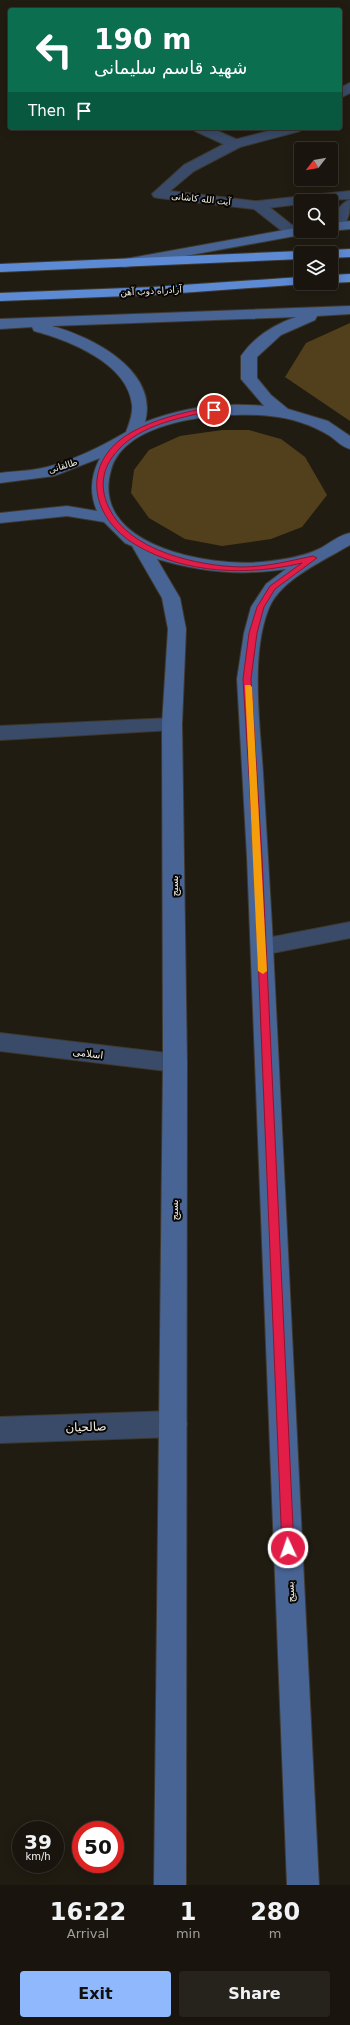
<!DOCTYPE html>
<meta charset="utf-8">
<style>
:root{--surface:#19150e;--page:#26221c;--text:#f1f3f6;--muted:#9f9f9e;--line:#37342e;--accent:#8fb8fd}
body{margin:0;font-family:"DejaVu Sans","Noto Sans Arabic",sans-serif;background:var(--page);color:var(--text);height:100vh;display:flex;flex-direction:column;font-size:15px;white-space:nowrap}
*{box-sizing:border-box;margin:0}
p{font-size:13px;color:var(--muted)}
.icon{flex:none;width:22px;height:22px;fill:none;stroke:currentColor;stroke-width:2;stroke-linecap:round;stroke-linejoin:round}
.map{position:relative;height:1885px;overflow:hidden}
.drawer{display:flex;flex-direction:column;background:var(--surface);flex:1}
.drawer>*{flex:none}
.top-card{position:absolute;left:8px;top:8px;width:334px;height:122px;border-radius:4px;box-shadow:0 2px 10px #0003,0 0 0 1px var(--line);background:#0b6e4f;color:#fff;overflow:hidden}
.needle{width:26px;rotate:239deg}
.controls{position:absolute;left:294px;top:142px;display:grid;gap:8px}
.controls a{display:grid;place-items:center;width:44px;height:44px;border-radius:4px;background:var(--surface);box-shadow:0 2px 10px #0003,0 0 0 1px var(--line);font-size:20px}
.speed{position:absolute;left:12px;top:1821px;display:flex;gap:8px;font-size:20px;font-weight:700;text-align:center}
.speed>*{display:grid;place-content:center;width:52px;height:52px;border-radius:50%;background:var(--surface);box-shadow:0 2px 10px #0003,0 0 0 1px var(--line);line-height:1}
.speed small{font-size:10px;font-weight:400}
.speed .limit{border:6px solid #d22;background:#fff;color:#111}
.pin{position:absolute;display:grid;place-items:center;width:34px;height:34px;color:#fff;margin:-17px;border:2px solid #fff;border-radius:50%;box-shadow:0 1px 4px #0007}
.me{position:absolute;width:44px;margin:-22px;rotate:357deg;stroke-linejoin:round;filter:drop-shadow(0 0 3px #0008)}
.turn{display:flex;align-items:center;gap:14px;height:84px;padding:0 20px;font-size:18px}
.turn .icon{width:52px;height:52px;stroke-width:2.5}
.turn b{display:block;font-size:28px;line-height:34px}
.then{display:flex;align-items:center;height:38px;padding:0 20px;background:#0003;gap:8px;font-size:15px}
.eta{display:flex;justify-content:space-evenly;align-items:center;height:68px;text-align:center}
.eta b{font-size:24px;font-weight:700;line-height:28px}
.cta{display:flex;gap:8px;margin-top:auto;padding:8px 20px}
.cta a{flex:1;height:46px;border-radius:4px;background:var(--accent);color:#111;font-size:16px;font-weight:700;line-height:46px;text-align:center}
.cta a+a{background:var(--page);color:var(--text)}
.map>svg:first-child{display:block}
.green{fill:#52401d}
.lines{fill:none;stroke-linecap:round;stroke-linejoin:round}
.service-casing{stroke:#3e392f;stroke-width:2}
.minor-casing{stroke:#3e392f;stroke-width:2}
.secondary-casing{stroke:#3e392f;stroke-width:2}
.motorway-casing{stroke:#3e392f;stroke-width:2}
.service{fill:#394b69;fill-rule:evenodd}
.minor{fill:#394b69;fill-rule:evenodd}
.secondary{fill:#486494;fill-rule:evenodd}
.motorway{fill:#5d8ad4;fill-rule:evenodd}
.route{fill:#e11d48;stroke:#92132f}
.slow{fill:#f59e0b}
.labels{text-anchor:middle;stroke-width:4;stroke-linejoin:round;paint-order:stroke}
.far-street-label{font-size:9px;fill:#eeebe4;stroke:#090704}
.street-label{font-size:10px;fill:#eeebe4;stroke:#090704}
.near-street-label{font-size:12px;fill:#eeebe4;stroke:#090704}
</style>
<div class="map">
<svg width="350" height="1885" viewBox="0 0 350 1885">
<rect width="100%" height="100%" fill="#211c12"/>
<g class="green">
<path d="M 350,323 L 350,421 L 285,377 L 306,343 Z"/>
<path d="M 222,430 L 249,430 L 281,439 L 305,457 L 327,495 L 302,527 L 271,539 L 222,546 L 185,539 L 149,518 L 131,493 L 134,470 L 149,450 L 180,436 Z"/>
</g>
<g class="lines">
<defs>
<g id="service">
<path d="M 194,128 L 211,128 L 240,141 L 242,144 L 240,147 L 230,147 L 195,131 Z"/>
<path d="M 350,191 L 350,199 L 301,201 L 301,204 L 258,209 L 253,208 L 251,205 L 253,202 L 258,201 Z"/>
<path d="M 350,200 C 350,211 349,219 342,229 L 332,229 C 329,219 341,202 350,200 Z"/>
<path d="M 172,718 L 179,719 L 182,724 L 179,729 L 172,730 L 0,740 L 0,726 Z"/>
<path d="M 350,922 L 350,938 L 262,955 L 254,953 L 251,947 L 254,941 L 262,939 Z"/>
</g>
<g id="minor">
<path d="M 350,83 L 350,93 L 340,98 L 340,88 Z"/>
<path d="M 280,128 L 301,128 L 300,131 L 240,147 L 194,171 L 170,191 L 263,202 L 297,229 L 299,232 L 297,235 L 287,235 L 254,209 L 159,198 L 154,197 L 152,194 L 184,165 L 230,141 Z"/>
<path d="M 0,1033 L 175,1054 L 183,1056 L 187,1063 L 183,1070 L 175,1072 L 0,1051 Z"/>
<path d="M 173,1411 L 183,1415 L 187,1424 L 183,1433 L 173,1437 L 0,1443 L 0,1417 Z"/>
</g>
<g id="secondary">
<path d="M 350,221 L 350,229 L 331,231 L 330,231 L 331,223 Z"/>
<path d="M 301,227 L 301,231 L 308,231 L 306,234 L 125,267 L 120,266 L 118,263 L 120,260 L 125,259 Z"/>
<path d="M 350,306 L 350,314 L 317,316 L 315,320 L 281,335 L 257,357 L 257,378 L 271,395 L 288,409 L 328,421 L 350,436 L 350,449 C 342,447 337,441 330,436 C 312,425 292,418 270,416 C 227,411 125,418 111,470 C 89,546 210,567 262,562 C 281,560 304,557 321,548 C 330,543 339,535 350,533 L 350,545 C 325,560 281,579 269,608 C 250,654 260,724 263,773 C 266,824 269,875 272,926 C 288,1246 303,1565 319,1885 L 287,1885 L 247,857 L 237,679 L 244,633 L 251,607 L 266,584 L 286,569 C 241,576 201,572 157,559 L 180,598 L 186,629 L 182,724 L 187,1063 L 186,1885 L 154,1885 L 163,1063 L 162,724 L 168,629 L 162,598 L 132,546 L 125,543 L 104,522 L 67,516 L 0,523 L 0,513 L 67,506 L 97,511 C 89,493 91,475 100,458 L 54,476 L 0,483 L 0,473 C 15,471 32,471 47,467 C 74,460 102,446 126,432 C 129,424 133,414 132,405 C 128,363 68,340 34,331 L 32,327 L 0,329 L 0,319 ZM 296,317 C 275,324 254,337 241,356 L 241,379 L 264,406 C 224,402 183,407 145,422 C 159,371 93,337 52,326 Z"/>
</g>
<g id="motorway">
<path d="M 350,249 L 350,257 L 331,258 L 331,253 L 325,253 L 331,250 Z"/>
<path d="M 301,251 L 307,253 L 301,253 L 301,259 L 0,272 L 0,264 Z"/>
<path d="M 350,274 L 350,282 L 331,283 L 329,283 L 331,283 L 331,275 Z"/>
<path d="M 301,277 L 301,283 L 306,284 L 153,295 L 0,301 L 0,293 L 153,287 Z"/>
</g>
</defs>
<use href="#service" class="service-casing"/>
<use href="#minor" class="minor-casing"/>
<use href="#secondary" class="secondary-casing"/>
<use href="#motorway" class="motorway-casing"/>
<use href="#service" class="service"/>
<use href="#minor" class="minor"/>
<use href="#secondary" class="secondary"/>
<use href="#motorway" class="motorway"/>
</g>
<path class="route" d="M 201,409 L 214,408 L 218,410 C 213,414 204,412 197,414 C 166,421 130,430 111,459 C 101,474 101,492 109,508 C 129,551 198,566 241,567 C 266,567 289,561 313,556 L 317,558 L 275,589 L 264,607 L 257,633 L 251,679 L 262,857 L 294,1548 L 292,1552 L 288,1554 L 284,1552 L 282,1548 L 254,857 L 243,679 L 249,633 L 257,607 L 270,586 L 302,563 C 248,576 185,574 136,545 C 89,517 80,461 132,432 C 154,420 177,414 201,409 Z"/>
<path class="slow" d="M 245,685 L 250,685 L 252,687 L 267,971 L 263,974 L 258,971 Z"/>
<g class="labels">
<g class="far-street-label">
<text transform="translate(201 199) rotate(6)" y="3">آیت الله کاشانی</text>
<text transform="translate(151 291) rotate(-3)" y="3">آزادراه ذوب آهن</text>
<text transform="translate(63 466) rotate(-17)" y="3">طالقانی</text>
</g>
<g class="street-label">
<text transform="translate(174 886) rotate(-90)" y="4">بسیج</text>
<text transform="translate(88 1053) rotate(7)" y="4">اسلامی</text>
<text transform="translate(174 1210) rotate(-90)" y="4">بسیج</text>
<text transform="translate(290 1592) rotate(-93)" y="4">بسیج</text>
</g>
<g class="near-street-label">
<text transform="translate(86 1427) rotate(-2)" y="4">صالحیان</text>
</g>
</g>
</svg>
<div class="controls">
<a><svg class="needle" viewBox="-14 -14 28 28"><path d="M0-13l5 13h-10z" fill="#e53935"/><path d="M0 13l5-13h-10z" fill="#9f9f9e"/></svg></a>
<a><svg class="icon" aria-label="search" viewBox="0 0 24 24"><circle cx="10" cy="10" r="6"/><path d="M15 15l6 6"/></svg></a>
<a><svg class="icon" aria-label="layers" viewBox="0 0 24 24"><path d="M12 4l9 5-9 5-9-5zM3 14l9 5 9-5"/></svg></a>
</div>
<div class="speed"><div>39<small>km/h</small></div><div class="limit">50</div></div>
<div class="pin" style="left:214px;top:410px;background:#d93025"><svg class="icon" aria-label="arrive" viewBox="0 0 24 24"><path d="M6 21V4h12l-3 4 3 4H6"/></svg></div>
<svg class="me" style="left:288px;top:1548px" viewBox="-20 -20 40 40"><circle r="17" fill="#e11d48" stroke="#fff" stroke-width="3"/><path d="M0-11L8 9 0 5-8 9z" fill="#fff"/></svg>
<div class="top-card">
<div class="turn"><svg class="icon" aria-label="left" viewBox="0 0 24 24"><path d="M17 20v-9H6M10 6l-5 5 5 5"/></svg><div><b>190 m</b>شهید قاسم سلیمانی</div></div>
<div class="then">Then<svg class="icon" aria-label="arrive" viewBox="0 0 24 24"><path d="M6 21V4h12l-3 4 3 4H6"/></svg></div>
</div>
</div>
<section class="drawer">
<div class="eta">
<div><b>16:22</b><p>Arrival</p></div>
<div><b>1</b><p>min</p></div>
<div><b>280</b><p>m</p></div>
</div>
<div class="cta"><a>Exit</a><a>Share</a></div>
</section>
